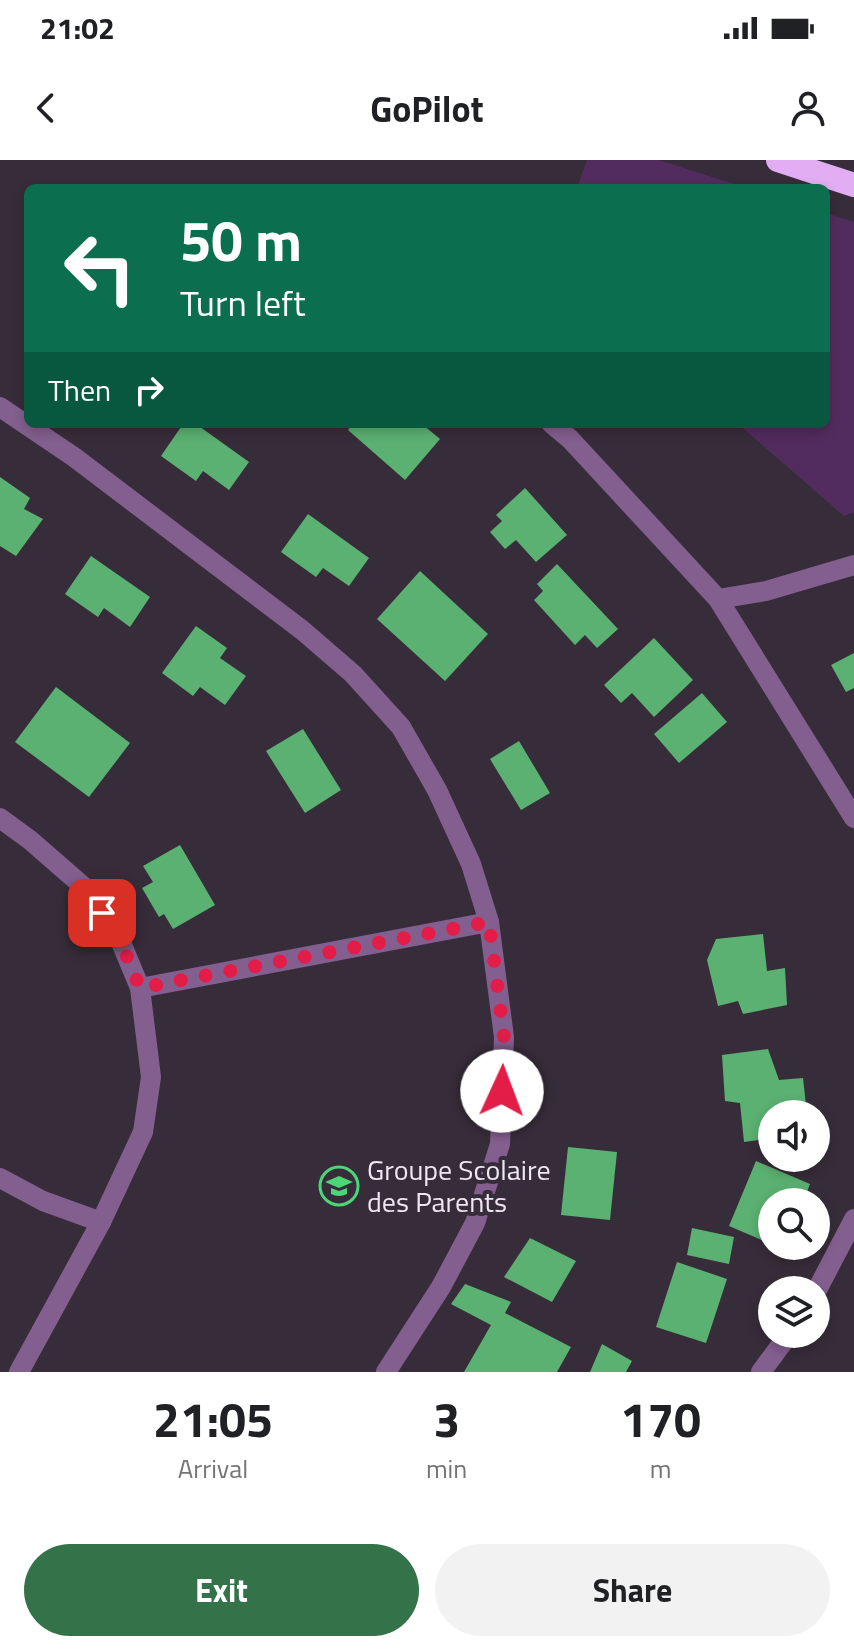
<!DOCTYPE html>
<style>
:root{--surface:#fff;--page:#f2f2f2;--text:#202124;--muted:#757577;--accent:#347249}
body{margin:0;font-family:"Titillium Web",sans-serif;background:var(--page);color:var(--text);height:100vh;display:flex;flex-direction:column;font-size:30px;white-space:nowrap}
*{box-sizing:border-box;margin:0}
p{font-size:26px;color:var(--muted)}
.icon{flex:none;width:44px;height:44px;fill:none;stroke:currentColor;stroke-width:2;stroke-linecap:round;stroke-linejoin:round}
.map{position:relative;height:1212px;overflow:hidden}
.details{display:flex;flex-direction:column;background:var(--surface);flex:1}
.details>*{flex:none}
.guide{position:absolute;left:24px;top:24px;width:806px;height:244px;border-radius:12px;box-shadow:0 4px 12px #0003;background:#0b6e4f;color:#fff;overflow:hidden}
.buttons{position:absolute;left:758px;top:940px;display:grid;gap:16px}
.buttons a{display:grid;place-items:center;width:72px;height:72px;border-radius:50%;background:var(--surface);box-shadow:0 4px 12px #0003;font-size:40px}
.pin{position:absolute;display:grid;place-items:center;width:68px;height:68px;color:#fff;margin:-34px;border-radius:16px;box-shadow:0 4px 12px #0006}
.me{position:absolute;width:88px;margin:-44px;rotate:2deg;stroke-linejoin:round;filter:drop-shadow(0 0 6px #0008)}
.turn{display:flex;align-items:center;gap:28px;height:168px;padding:0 24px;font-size:36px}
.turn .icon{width:104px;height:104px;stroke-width:2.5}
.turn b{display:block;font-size:56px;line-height:68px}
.then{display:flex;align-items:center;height:76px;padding:0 24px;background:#0003;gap:16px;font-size:30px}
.eta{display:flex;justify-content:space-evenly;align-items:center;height:136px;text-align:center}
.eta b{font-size:48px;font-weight:700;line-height:56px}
.action{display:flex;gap:16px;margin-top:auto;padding:16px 24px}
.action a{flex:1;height:92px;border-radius:48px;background:var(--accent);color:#fff;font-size:32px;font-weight:700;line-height:92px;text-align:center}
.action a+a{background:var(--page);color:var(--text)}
.status{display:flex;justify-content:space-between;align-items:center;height:56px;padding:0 40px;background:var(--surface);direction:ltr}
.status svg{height:22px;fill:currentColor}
header{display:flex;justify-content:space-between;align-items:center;height:104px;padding:0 24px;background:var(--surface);font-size:36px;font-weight:700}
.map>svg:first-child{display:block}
.green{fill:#522c5e}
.building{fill:#5bb171}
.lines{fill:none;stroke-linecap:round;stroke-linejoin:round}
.minor{stroke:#835f8f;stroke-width:20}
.highway{stroke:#e2adf3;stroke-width:24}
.route{stroke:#e11d48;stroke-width:14;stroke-dasharray:0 25.2}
.labels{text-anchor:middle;stroke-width:8;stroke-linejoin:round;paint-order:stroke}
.poi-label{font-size:28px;fill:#eee8f0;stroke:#372d3a;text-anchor:start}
</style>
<div class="status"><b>21:02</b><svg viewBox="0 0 49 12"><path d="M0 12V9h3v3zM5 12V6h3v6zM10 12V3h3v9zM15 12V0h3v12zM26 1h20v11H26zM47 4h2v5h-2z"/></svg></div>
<header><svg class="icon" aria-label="back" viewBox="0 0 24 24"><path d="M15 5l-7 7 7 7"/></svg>GoPilot<svg class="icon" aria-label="person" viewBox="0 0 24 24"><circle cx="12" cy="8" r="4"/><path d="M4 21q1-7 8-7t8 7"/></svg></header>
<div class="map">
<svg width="854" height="1212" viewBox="0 0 854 1212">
<rect width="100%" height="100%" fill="#372d3a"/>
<g class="green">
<path d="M 587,0 L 659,0 L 746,28 L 577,28 Z"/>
<path d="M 826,53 L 854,62 L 854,352 L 844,356 L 738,264 L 826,264 Z"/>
</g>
<g class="building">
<path d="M 183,264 L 196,264 L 249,302 L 229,330 L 203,311 L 196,321 L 161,296 Z"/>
<path d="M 353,264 L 422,264 L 440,279 L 405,320 L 348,270 Z"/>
<path d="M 0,317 L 30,338 L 24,349 L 43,359 L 16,396 L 0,386 Z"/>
<path d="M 525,328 L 567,375 L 536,402 L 516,380 L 505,389 L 490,372 L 502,361 L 496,355 Z"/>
<path d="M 308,354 L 369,398 L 349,426 L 323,408 L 316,417 L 281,392 Z"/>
<path d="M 91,396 L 150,437 L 130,467 L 104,448 L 98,457 L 65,434 Z"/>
<path d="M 557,404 L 618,469 L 597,488 L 585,475 L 575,485 L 534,440 L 543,431 L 537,424 Z"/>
<path d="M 420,411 L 488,474 L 445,521 L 377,459 Z"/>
<path d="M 196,466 L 227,488 L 220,498 L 246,516 L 225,545 L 200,527 L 193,536 L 162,513 Z"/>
<path d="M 654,478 L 693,520 L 654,557 L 632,533 L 621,543 L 604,525 Z"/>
<path d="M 854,493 L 854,528 L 846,532 L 831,505 Z"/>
<path d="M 56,527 L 130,583 L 89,637 L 15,582 Z"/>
<path d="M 702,533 L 727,562 L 679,603 L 654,574 Z"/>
<path d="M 303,569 L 341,630 L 305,653 L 266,591 Z"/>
<path d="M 519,581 L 550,633 L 521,650 L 490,599 Z"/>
<path d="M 180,685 L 215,745 L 173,769 L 164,754 L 159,757 L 142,728 L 153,722 L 143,706 Z"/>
<path d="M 763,774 L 767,811 L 785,808 L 787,845 L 743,854 L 738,841 L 718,846 L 707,800 L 716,779 Z"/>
<path d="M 768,889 L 779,920 L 803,918 L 807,954 L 772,954 L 772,978 L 744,982 L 740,943 L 725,941 L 722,895 Z"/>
<path d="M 568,987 L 617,992 L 610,1060 L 561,1055 Z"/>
<path d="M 756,1001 L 810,1024 L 803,1042 L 772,1042 L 772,1076 L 769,1083 L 729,1066 Z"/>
<path d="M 692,1068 L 734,1077 L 729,1104 L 687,1095 Z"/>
<path d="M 530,1078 L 576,1101 L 552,1142 L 504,1117 Z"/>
<path d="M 677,1102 L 727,1119 L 706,1183 L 656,1167 Z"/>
<path d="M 465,1124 L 511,1142 L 505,1153 L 571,1187 L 557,1212 L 464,1212 L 491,1165 L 451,1144 Z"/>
<path d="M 602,1184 L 632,1201 L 626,1212 L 590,1212 Z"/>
</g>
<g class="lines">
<g class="minor">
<path d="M 0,247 L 74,297 L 302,470 L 353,514 L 401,567 L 437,630 L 471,704 L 489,762 L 504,877 L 500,984 L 475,1063 L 441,1127 L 386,1212"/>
<path d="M 552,264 L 570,279 L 718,439 L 854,658"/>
<path d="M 718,439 L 766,431 L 854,405"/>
<path d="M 0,658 L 30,680 L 84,727 L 120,780 L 140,828 L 151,917 L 143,972 L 101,1062 L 19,1212"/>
<path d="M 140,828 L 489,762"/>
<path d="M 0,1018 L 43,1041 L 101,1062"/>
<path d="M 816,1132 L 854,1059"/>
<path d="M 761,1212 L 789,1174"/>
</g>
<path class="highway" d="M 778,0 L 854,25"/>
</g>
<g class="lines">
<path class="route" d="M 102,753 L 120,780 L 140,828 L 489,762 L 504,877 L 502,931"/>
</g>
<defs>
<symbol id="university-ring" viewBox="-11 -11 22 22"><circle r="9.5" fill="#372d3a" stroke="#4cd677" stroke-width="1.5"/><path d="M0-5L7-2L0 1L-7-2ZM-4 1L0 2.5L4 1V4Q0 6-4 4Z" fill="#4cd677"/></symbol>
</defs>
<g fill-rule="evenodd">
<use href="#university-ring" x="317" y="1004" width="44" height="44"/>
</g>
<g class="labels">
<g class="poi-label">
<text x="367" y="1020">Groupe Scolaire<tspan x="367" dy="32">des Parents</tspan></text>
</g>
</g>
</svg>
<div class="buttons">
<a><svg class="icon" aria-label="sound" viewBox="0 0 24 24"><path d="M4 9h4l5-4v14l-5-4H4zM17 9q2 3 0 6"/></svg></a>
<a><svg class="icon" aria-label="search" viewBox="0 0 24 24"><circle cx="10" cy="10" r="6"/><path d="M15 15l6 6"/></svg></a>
<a><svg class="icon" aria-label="layers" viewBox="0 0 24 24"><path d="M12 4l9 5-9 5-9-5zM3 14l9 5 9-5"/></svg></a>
</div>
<div class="pin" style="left:102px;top:753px;background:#d93025"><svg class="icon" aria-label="arrive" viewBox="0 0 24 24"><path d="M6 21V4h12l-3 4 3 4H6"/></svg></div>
<svg class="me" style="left:502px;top:931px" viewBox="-20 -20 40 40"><circle r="19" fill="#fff"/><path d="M0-13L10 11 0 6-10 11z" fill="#e11d48"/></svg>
<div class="guide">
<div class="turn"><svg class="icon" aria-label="left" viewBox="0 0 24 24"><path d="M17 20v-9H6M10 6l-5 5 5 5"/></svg><div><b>50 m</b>Turn left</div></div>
<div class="then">Then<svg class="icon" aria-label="right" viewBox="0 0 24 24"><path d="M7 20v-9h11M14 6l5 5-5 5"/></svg></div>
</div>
</div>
<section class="details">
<div class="eta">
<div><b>21:05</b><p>Arrival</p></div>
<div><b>3</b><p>min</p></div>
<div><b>170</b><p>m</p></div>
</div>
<div class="action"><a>Exit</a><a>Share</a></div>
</section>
